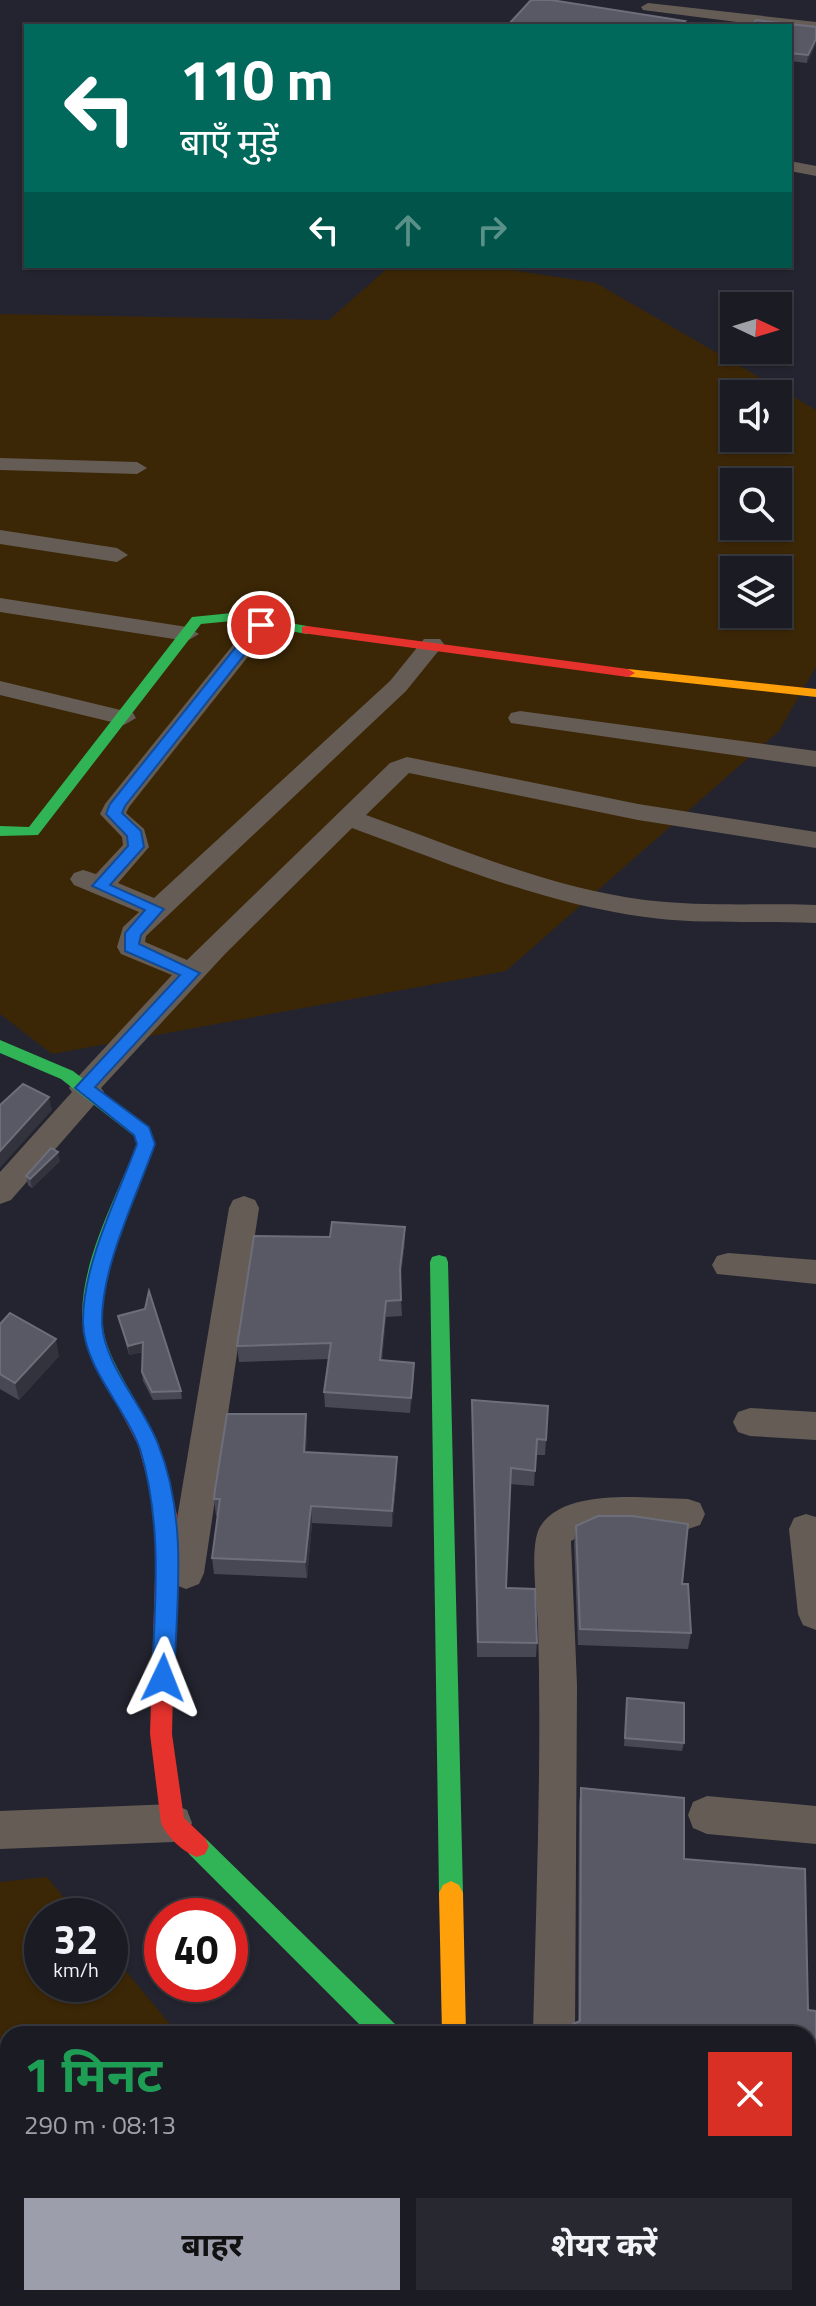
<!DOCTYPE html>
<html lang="hi">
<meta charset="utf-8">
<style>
:root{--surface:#1b1b24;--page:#282831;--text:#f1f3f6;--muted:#a0a1a6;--line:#393941;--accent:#9d9eac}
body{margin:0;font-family:"Titillium Web","Noto Sans Devanagari",sans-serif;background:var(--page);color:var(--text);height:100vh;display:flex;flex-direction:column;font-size:30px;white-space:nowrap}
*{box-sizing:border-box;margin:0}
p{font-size:26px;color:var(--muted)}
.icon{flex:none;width:44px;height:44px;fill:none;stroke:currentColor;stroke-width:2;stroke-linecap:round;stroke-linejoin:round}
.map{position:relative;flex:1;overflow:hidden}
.sheet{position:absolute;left:0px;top:2026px;width:816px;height:280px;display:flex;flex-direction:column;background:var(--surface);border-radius:24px 24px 0 0;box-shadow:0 2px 6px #0004,0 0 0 2px var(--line)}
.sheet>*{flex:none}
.hud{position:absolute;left:24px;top:24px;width:768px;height:244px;border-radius:0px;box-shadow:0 2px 6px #0004,0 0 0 2px var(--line);background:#00695c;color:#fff;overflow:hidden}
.needle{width:52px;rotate:94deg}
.fabs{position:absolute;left:720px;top:292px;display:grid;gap:16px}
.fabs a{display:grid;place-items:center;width:72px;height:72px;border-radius:0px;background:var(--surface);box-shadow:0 2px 6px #0004,0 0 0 2px var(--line);font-size:40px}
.speed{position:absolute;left:24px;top:1898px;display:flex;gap:16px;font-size:40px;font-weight:700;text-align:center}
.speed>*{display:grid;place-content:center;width:104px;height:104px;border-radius:50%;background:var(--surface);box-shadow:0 2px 6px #0004,0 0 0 2px var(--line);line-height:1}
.speed small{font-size:20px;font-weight:400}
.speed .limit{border:12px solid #d22;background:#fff;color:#111}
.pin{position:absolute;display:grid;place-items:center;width:68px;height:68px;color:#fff;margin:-34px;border:4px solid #fff;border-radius:50%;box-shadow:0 2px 8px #0007}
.me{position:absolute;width:88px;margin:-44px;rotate:2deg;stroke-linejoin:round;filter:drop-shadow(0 0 6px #0008)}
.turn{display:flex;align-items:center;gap:28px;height:168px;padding:0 24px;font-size:36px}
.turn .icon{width:104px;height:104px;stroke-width:2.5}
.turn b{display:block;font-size:56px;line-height:68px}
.lanes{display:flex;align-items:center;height:76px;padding:0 24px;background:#0003;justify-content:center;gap:40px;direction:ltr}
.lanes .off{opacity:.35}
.round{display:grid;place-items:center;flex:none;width:84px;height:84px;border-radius:0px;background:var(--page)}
.headline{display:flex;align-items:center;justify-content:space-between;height:136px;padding:0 24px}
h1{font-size:48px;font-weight:700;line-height:60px;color:#1e9e55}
.action{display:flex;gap:16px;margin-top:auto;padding:16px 24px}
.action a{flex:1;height:92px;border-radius:0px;background:var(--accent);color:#111;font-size:32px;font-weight:700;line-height:92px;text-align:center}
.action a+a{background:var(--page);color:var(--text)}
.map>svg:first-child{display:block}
.green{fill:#3b2706;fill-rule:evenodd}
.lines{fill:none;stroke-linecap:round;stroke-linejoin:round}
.street{fill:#655d55;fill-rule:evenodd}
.fast{fill:#30b455;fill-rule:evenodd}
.slow{fill:#ff9f0a;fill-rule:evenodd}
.jam{fill:#e5322d;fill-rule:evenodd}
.wall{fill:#484854}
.shaded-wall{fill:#33333e}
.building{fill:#585964;stroke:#6d6e7a;stroke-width:2}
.route{fill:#1a73e8;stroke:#114b97;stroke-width:2}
</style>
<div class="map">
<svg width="816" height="2306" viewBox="0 0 816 2306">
<rect width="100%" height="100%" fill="#242430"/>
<g class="green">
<path d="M 390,266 L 485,266 L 596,283 L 816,410 L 816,667 L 779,731 L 506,971 L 52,1054 L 0,1014 L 0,314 L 329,320 ZM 734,394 L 778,394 L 778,438 L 734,438 ZM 734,482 L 778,482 L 778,526 L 734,526 ZM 734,570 L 778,570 L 778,614 L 734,614 Z"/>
<path d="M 47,1877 L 79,1916 L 42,1916 L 42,1984 L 110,1984 L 110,1952 L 178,2034 L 8,2034 L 8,2298 L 400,2298 L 407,2306 L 0,2306 L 0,1882 Z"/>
</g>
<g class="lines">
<g class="street">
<path d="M 648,3 L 816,22 L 816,32 L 643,10 L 641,7 Z"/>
<path d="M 790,161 L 816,166 L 816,176 L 790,171 Z"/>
<path d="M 0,458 L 137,462 L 147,468 L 137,474 L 0,470 Z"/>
<path d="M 0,530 L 117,548 L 128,555 L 117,562 L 0,544 Z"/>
<path d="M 0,598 L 187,627 L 199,634 L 187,641 L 0,612 Z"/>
<path d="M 261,618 L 273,625 L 129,807 L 126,813 L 144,829 L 149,847 L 118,883 L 154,898 L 390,681 L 424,639 L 440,639 L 444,644 L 406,691 L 146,936 L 145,942 L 187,960 L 390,763 L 407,757 L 638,804 L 816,832 L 816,848 L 638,820 L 409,773 L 366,815 C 456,847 549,888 645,900 C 702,907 759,903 816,905 L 816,923 C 759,920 701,925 645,917 C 544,904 447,863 352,828 L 225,954 L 101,1088 L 104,1092 L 99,1099 L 11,1200 L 0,1204 L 0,1172 L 72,1092 L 69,1088 L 74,1081 L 172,975 L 121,954 L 117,947 L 123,927 L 139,912 L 74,885 L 70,879 L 74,873 L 83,870 L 96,874 L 123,845 L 122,837 L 100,814 L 105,804 L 253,620 Z"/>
<path d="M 0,681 L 133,713 L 136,718 L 124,725 L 0,695 Z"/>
<path d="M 520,711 L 816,751 L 816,767 L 511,723 L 508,718 L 511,713 Z"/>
<path d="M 244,1196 L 255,1200 L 259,1208 L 204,1573 L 199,1584 L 186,1589 L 173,1584 L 168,1573 L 229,1208 L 233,1200 Z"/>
<path d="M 728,1253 L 816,1260 L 816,1284 L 717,1274 L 712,1265 L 717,1256 Z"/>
<path d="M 750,1408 L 816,1412 L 816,1440 L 750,1436 L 738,1432 L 733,1422 L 738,1412 Z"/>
<path d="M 635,1497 L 688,1499 L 700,1503 L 705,1514 L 700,1525 L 688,1529 L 595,1529 L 571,1541 L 577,1685 L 575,2034 L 533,2034 C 536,1898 542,1761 538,1624 C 537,1602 529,1545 540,1527 C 557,1498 605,1497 635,1497 Z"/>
<path d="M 806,1514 L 816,1517 L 816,1630 L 803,1625 L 798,1614 L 789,1529 L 794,1518 Z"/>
<path d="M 707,1796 L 816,1806 L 816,1844 L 707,1834 L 693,1828 L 688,1815 L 693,1802 Z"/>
<path d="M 173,1804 L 187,1810 L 192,1823 L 187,1836 L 173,1842 L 0,1849 L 0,1811 Z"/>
<path d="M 588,2298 L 637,2298 L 641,2306 L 592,2306 Z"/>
</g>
<g class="fast">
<path d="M 232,613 L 307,626 L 314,630 L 307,634 L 232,621 L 201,624 L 38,835 L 0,836 L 0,826 L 29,827 L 192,617 Z"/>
<path d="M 0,1040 L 73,1071 L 151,1132 L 155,1144 C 134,1198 90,1280 105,1338 C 111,1360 124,1379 134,1399 L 131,1405 L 124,1407 L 117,1405 C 105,1382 89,1358 84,1332 C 73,1275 117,1196 137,1144 L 134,1136 L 61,1079 L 0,1053 Z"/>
<path d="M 439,1255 L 446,1257 L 448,1262 L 463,1893 L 459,1901 L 451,1905 L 443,1901 L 439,1893 L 430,1262 L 432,1257 Z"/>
<path d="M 197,1835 L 205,1838 L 396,2025 L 399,2034 L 369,2034 L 189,1854 L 185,1846 L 189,1838 Z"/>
</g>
<g class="slow">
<path d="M 628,669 L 816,689 L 816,697 L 623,676 L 621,673 Z"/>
<path d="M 451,1881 L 459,1885 L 463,1893 L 466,2034 L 442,2034 L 439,1893 L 443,1885 Z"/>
</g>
<g class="jam">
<path d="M 307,626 L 628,669 L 635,673 L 628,677 L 302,633 L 302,627 Z"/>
<path d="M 124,1391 L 131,1393 L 158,1444 L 177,1515 L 172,1734 L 184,1818 L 205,1838 L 209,1846 L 205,1854 L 197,1857 C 183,1852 167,1837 161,1823 L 150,1734 L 157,1515 L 138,1445 L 114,1399 L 117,1393 Z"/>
</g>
</g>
<g class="wall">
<path d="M 790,26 L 816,27 L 807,63 L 790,61 Z"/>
<path d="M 60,1161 L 32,1188 L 28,1185 L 26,1176 Z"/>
<path d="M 405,1227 L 405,1243 L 400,1280 L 402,1316 L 386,1317 L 382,1360 L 414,1378 L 410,1413 L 325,1407 L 324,1392 L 329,1359 L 239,1362 L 237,1346 L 330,1237 Z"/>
<path d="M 118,1316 L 181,1391 L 182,1399 L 153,1400 L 143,1381 L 142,1372 L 143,1352 L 129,1355 Z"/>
<path d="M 0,1324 L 59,1356 L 19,1400 L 0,1389 Z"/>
<path d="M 472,1400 L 546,1440 L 545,1455 L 536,1455 L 534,1486 L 510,1484 L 506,1588 L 537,1643 L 536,1657 L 477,1657 Z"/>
<path d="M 307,1431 L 306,1452 L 397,1474 L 392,1527 L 312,1523 L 307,1578 L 214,1574 L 212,1558 L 218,1516 L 216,1516 L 214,1499 Z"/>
<path d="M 576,1526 L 682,1584 L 691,1633 L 688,1649 L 578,1645 L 574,1543 Z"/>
<path d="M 627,1698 L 684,1743 L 682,1751 L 624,1746 Z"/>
<path d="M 581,1788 L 684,1859 L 808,2010 L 816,2011 L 816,2090 L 815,2093 L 808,2092 L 808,2034 L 572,2034 L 573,2024 L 578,2022 L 579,1803 Z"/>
</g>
<g class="shaded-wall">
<path d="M 816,39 L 816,45 L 807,63 L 808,55 Z"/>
<path d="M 49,1097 L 52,1110 L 0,1168 L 0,1151 Z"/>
<path d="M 58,1152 L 60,1161 L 32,1188 L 30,1179 Z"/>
<path d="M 405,1227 L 405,1243 L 400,1285 L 400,1269 Z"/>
<path d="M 386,1301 L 386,1317 L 381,1376 L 380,1360 Z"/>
<path d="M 56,1339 L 59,1356 L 19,1400 L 15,1383 Z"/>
<path d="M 143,1342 L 145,1351 L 129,1355 L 128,1346 Z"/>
<path d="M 414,1363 L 414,1378 L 410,1413 L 411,1398 Z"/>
<path d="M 306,1414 L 307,1431 L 305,1468 L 304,1452 Z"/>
<path d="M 397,1457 L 397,1474 L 392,1527 L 392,1511 Z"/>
<path d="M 311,1506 L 312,1523 L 307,1578 L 305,1562 Z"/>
</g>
<g class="building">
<path d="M 531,0 L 551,0 L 685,21 L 678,26 L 507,26 Z"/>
<path d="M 756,20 L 816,27 L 816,39 L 808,55 L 790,53 L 790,26 L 752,26 Z"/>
<path d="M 23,1084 L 49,1097 L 0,1151 L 0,1105 Z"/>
<path d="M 51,1148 L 58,1152 L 30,1179 L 26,1176 Z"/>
<path d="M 332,1222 L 405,1227 L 400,1269 L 401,1300 L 386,1301 L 380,1360 L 414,1363 L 411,1398 L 324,1392 L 331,1343 L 237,1346 L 254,1236 L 330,1237 Z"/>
<path d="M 149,1291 L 181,1391 L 152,1392 L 142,1372 L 143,1342 L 128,1346 L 118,1316 L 145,1309 Z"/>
<path d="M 10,1313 L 56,1339 L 15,1383 L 0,1374 L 0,1324 Z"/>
<path d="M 472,1400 L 548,1406 L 546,1440 L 537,1439 L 535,1471 L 511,1468 L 506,1588 L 535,1589 L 537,1643 L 478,1642 Z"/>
<path d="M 227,1414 L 306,1414 L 304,1452 L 397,1457 L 392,1511 L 311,1506 L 305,1562 L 212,1558 L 220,1499 L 214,1499 L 215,1490 Z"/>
<path d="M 598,1516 L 632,1516 L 688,1524 L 682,1584 L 688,1584 L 691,1633 L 580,1629 L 576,1526 Z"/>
<path d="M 627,1698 L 684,1703 L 684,1743 L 625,1738 Z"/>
<path d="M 581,1788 L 684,1798 L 684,1859 L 805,1869 L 808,2010 L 816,2011 L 816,2080 L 808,2079 L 808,2034 L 573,2034 L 573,2024 L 580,2021 Z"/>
</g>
<path class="route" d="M 256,622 L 268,625 L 125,806 L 122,813 L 141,831 L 144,847 L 110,885 L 164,909 L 141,935 L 139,944 L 200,973 L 95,1087 L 149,1127 L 155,1144 C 136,1198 101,1267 102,1323 C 104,1365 143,1405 158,1444 C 188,1518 177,1600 174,1678 L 171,1685 L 163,1688 L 155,1685 L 152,1678 C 155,1600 163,1525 140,1449 C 126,1408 84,1368 83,1323 C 82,1266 117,1198 137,1144 L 134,1135 L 75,1088 L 180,975 L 125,951 L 125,933 L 145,910 L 92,886 L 128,846 L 127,836 L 106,814 L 110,804 Z"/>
</svg>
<div class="fabs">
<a><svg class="needle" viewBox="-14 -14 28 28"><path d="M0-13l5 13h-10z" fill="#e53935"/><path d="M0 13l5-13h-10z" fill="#a0a1a6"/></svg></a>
<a><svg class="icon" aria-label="sound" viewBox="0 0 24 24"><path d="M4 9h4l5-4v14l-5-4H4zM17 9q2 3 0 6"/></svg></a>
<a><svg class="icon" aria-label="search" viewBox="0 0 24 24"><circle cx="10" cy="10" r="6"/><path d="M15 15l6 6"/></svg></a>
<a><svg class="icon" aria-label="layers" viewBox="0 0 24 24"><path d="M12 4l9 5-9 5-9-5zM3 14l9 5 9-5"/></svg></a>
</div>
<div class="speed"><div>32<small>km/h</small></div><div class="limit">40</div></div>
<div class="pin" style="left:261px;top:625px;background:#d93025"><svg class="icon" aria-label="arrive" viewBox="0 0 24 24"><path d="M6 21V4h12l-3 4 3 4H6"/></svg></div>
<svg class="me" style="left:163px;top:1678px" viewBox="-20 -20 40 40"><path d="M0-17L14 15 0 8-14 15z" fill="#1a73e8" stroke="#fff" stroke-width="4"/></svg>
<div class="hud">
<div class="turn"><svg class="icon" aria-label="left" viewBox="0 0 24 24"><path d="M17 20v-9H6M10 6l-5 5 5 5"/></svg><div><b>110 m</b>बाएँ मुड़ें</div></div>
<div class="lanes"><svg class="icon" aria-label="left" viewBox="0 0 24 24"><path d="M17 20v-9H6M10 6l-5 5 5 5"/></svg><svg class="icon off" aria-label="ahead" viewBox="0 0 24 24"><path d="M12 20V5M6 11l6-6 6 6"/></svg><svg class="icon off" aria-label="right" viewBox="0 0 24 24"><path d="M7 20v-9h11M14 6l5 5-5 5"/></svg></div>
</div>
<section class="sheet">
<div class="headline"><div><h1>1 मिनट</h1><p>290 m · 08:13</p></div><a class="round" style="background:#d93025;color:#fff"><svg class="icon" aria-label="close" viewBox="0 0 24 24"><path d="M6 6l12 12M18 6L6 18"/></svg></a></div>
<div class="action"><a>बाहर</a><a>शेयर करें</a></div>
</section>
</div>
